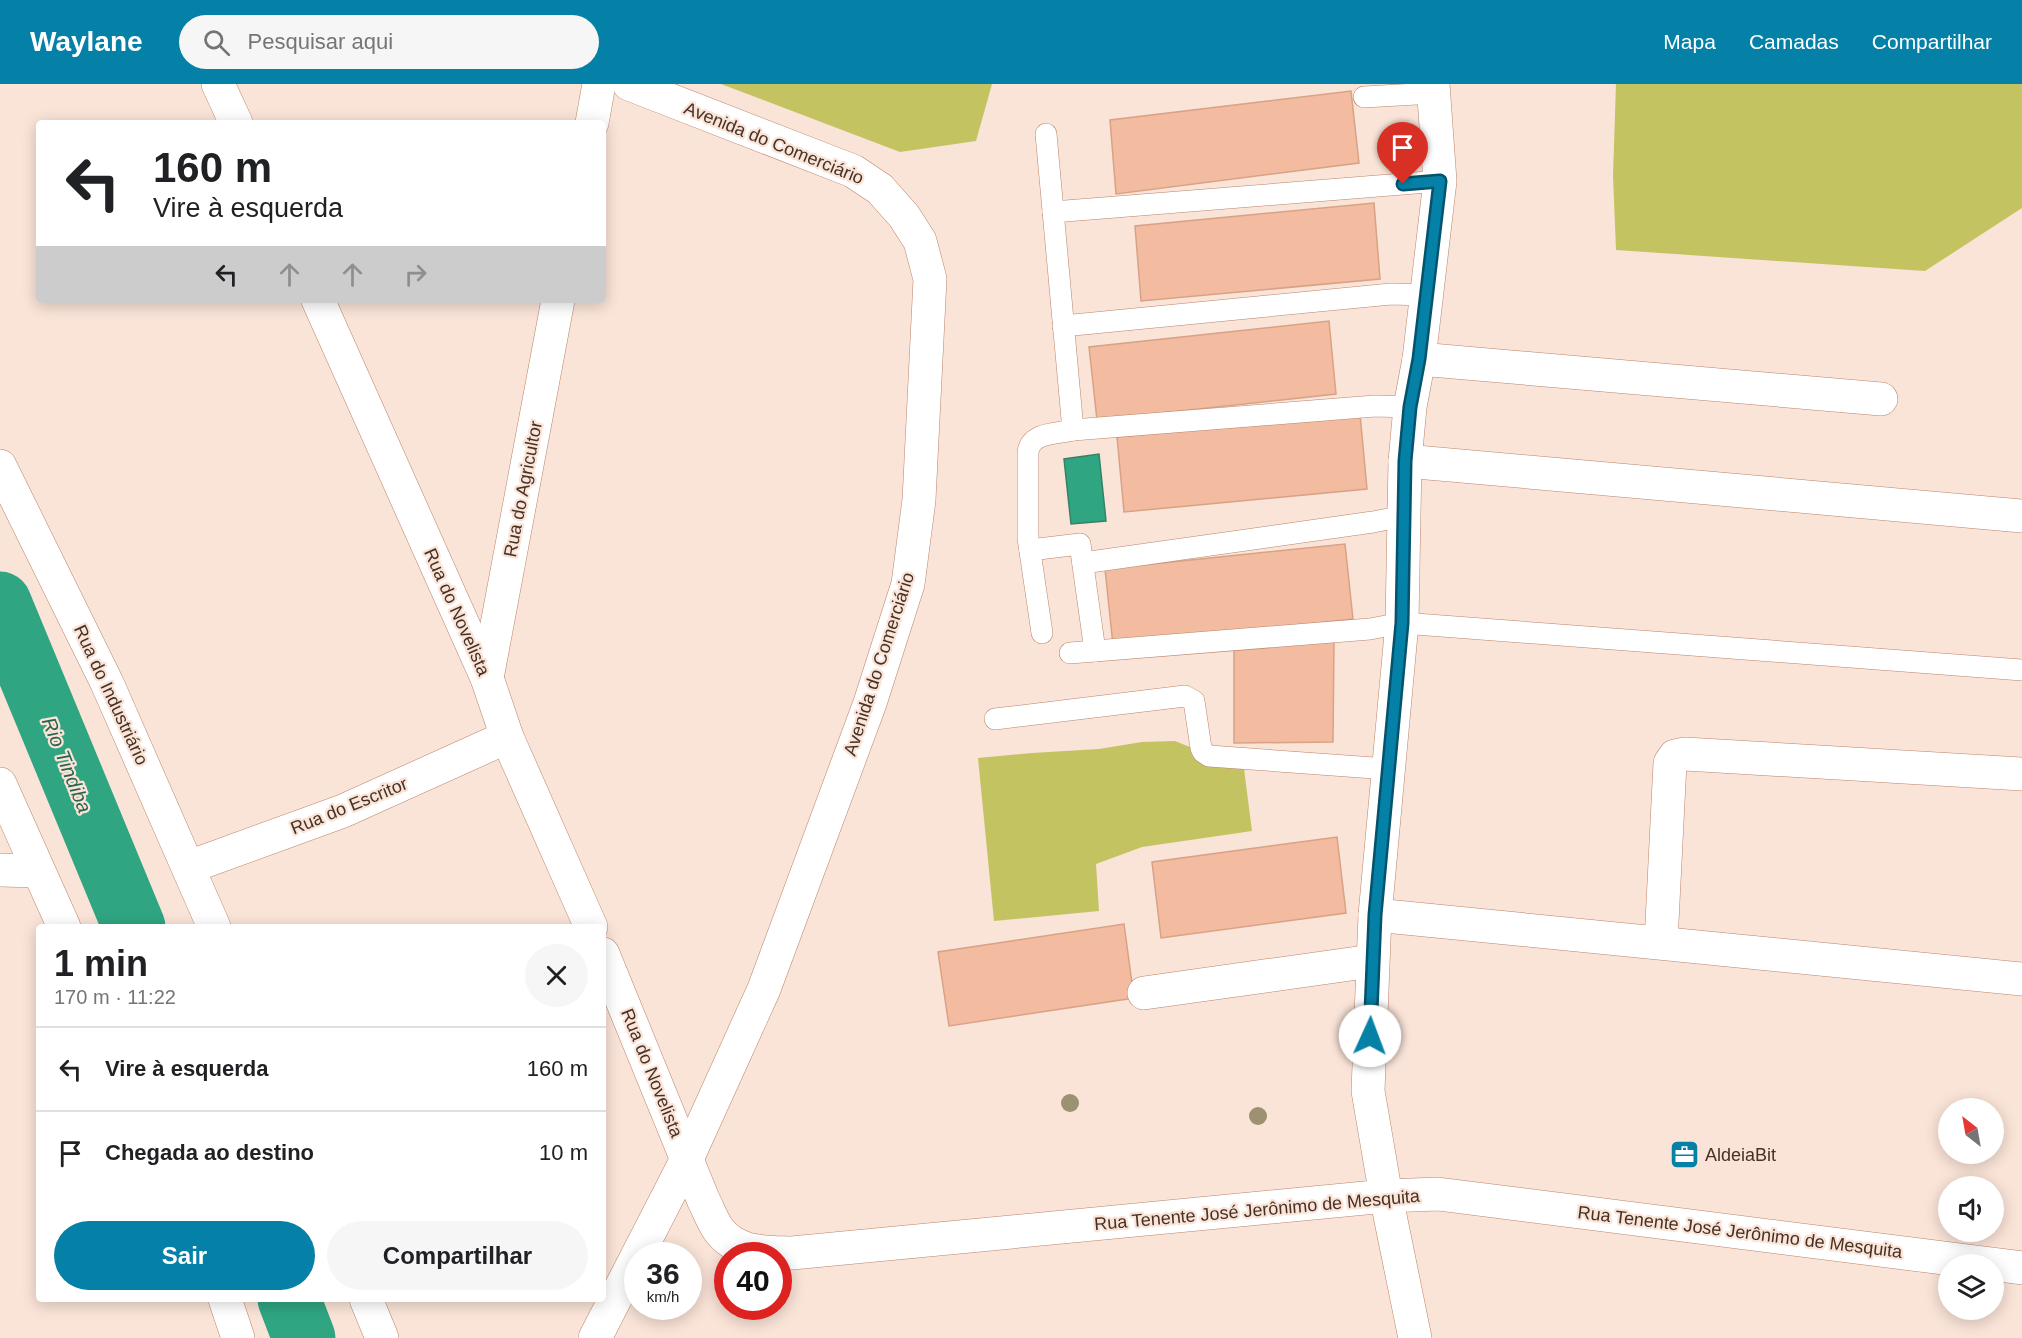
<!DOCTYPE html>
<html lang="pt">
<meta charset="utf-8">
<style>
:root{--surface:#fff;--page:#f6f6f6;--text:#202124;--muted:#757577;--line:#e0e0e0;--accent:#0580a6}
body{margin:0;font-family:Helvetica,sans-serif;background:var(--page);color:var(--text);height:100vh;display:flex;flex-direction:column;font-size:22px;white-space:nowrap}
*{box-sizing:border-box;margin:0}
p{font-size:20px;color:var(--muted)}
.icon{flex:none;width:33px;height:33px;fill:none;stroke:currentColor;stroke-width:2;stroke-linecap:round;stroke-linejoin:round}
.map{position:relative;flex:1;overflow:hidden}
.side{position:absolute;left:36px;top:840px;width:570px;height:378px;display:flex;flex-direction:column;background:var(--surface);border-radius:6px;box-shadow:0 3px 15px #0003}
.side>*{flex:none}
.hud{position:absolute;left:36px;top:36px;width:570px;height:183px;border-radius:6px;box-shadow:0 3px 15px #0003;background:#fff;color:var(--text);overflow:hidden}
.needle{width:39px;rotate:329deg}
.buttons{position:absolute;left:1938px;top:1014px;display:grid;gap:12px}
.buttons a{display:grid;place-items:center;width:66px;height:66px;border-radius:50%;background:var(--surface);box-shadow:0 3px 15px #0003;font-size:30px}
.speed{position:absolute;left:624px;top:1158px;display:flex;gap:12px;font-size:30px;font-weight:700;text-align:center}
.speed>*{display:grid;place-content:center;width:78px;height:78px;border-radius:50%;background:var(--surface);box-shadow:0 3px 15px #0003;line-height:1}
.speed small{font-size:15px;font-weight:400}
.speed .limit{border:9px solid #d22;background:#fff;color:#111}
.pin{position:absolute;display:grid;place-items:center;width:51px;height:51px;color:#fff;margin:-62px -26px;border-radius:50% 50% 50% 0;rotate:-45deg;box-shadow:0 0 6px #0007}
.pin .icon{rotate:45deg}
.me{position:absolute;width:66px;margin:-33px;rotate:2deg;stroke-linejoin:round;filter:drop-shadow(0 0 4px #0008)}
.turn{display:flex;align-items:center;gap:21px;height:126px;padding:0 18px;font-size:27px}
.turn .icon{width:78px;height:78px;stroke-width:2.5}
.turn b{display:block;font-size:42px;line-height:51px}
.lanes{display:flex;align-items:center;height:57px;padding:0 18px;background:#0003;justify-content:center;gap:30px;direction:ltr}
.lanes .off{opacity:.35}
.round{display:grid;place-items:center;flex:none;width:63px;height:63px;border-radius:32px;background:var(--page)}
.overview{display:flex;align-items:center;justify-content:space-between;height:102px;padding:0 18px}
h1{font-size:36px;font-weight:700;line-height:45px}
.action{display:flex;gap:12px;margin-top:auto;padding:12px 18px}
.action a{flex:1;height:69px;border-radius:36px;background:var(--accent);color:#fff;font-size:24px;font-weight:700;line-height:69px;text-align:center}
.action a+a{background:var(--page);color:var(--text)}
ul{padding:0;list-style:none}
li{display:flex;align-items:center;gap:18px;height:84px;padding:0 18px;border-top:2px solid var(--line)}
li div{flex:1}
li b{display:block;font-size:22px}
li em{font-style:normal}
header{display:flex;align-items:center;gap:36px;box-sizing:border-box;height:84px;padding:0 30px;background:var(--accent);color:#fff}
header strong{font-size:28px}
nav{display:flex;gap:33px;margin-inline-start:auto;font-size:21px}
.search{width:420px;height:54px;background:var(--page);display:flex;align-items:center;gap:15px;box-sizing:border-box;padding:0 21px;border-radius:33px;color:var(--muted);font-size:22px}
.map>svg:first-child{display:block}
.green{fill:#c4c362}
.water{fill:#2fa581;stroke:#368265;stroke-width:1.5}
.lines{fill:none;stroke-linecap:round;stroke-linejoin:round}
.river{stroke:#2fa581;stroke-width:63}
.building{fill:#f3bb9f;stroke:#d8a286;stroke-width:1.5}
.service-casing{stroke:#ba856a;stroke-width:22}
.minor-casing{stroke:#ba856a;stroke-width:34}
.tertiary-casing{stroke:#ba856a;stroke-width:34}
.service{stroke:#fff;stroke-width:21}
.minor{stroke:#fff;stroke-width:33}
.tertiary{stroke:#fff;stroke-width:33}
.tree{fill:#9c9170}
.route-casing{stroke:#03536c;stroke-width:15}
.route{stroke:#0580a6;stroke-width:10}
.labels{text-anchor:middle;stroke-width:4.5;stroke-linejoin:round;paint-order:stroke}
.street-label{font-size:18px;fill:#473125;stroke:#fae3d7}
.poi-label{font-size:18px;fill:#473125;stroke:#fae3d7;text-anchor:start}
.water-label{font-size:20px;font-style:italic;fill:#296450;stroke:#fae3d7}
</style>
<header>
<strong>Waylane</strong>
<div class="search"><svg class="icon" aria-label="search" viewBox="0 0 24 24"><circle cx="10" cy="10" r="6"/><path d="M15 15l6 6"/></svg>Pesquisar aqui</div>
<nav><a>Mapa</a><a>Camadas</a><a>Compartilhar</a></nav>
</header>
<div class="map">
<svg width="2022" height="1254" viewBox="0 0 2022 1254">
<rect width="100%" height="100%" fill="#fae3d7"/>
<g class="green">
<path d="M 721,0 L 992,0 L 976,57 L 900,68 Z"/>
<path d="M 1616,0 L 2022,0 L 2022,124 L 1925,187 L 1616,166 L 1613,92 Z"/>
<path d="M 1175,657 L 1244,685 L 1252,747 L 1142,763 L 1096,780 L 1099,827 L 994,837 L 978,674 L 1032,669 L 1099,665 L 1142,658 Z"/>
</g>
<path class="water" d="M 1099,370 L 1106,437 L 1071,440 L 1064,375 Z"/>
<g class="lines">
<g class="river">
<path d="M 0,519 L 134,843"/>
<path d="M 289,1215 L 304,1254"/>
</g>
</g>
<g class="building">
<path d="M 1351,7 L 1359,79 L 1116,110 L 1110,36 Z"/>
<path d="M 1374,119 L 1380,195 L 1141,217 L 1135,142 Z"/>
<path d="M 1329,237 L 1336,310 L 1097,336 L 1089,263 Z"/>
<path d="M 1360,330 L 1367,405 L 1124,428 L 1117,353 Z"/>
<path d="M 1345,460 L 1353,535 L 1113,561 L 1105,485 Z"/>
<path d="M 1234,557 L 1334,557 L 1333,658 L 1234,659 Z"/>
<path d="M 1337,753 L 1346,829 L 1161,854 L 1152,778 Z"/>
<path d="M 1124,840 L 1134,914 L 949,942 L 938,868 Z"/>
</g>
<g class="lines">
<defs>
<g id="service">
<path d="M 1364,13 L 1434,9"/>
<path d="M 1046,50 L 1073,346 L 1375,322 L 1410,323"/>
<path d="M 1053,128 L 1440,97"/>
<path d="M 1063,242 L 1391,210 L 1426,211"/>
<path d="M 1030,466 L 1080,460 L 1095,567"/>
<path d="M 1083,479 L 1373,438 L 1404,432"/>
<path d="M 1042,549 L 1028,454 L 1028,368 C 1031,348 1056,350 1073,346"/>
<path d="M 1070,569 L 1370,545 L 1402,539 L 2022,586"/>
<path d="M 995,635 L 1185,612 L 1194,617 L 1201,664 L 1203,668 L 1209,672 L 1388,685"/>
</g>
<g id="minor">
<path d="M 592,39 L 599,0"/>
<path d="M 1419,275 L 1881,315"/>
<path d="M 1405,377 L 2022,432"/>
<path d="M 0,382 L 107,599 L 214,843"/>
<path d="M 487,594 L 558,216"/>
<path d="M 0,700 L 64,843"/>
<path d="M 189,783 L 343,727 L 507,653"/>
<path d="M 0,786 L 38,787"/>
<path d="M 1375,831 L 2022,895"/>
<path d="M 1661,858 L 1670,679 L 1675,672 L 1685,670 L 2022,690"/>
<path d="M 1144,909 L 1372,877"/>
<path d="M 1386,1112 L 1438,1110 L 2022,1184"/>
<path d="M 225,1215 L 238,1254"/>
<path d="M 366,1215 L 382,1254"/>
<path d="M 595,1254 L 687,1075 L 764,905 L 870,619 L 908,500 L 919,416 L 930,195 L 920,157 L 904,132 L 880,105 L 853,87 L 629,0"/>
</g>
<g id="tertiary">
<path d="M 218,0 L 236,39"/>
<path d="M 318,216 L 487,594 L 507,653 L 591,843"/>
<path d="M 603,870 L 703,1115 C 708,1125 712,1136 718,1145 C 736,1170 765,1168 792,1169 L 1386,1112"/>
<path d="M 1415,1254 L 1386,1112 L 1368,1007 L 1375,831 L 1402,539 L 1405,377 L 1410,323 L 1419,275 L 1440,97 L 1433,0"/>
</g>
</defs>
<use href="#service" class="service-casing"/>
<use href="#minor" class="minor-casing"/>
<use href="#tertiary" class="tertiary-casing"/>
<use href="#service" class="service"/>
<use href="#minor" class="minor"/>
<use href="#tertiary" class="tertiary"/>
</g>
<g class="tree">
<circle cx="1070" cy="1019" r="9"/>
<circle cx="1258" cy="1032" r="9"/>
</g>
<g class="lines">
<defs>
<path id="route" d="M 1370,952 L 1375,831 L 1402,539 L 1405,377 L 1410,323 L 1419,275 L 1440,97 L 1403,100"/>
</defs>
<use href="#route" class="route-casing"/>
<use href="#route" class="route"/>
</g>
<defs>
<symbol id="office-square" viewBox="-11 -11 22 22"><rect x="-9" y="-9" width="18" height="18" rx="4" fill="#0580a6" stroke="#fae3d7"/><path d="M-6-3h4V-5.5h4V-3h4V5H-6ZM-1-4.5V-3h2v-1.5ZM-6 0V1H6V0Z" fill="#fff"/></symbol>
</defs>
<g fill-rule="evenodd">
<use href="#office-square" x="1668" y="1054" width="33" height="33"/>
</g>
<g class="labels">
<g class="street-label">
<text transform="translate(774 59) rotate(22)" y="6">Avenida do Comerciário</text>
<text transform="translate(523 405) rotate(-79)" y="6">Rua do Agricultor</text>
<text transform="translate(457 528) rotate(66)" y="6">Rua do Novelista</text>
<text transform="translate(879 580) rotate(-72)" y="6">Avenida do Comerciário</text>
<text transform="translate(111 611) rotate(65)" y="6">Rua do Industriário</text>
<text transform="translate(349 722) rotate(-22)" y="6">Rua do Escritor</text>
<text transform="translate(652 989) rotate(68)" y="6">Rua do Novelista</text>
<text transform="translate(1257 1126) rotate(-5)" y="6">Rua Tenente José Jerônimo de Mesquita</text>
<text transform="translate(1740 1148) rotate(7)" y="6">Rua Tenente José Jerônimo de Mesquita</text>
</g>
<g class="poi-label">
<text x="1705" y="1077">AldeiaBit</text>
</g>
<g class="water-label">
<text transform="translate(67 681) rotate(68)" y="7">Rio Tindiba</text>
</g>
</g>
</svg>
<div class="buttons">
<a><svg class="needle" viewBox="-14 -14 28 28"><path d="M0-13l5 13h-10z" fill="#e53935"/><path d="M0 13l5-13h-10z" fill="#757577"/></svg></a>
<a><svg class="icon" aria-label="sound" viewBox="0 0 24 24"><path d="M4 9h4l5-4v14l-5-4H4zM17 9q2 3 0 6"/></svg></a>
<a><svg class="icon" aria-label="layers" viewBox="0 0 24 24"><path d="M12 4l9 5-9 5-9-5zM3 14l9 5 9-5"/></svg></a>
</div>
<div class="speed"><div>36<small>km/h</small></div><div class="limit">40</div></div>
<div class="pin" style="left:1403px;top:100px;background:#d93025"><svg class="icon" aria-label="arrive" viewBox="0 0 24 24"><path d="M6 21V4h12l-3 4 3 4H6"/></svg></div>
<svg class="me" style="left:1370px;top:952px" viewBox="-20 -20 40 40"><circle r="19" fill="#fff"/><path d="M0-13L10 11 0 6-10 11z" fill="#0580a6"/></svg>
<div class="hud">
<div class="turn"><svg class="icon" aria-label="left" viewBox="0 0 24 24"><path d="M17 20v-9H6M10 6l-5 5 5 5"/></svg><div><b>160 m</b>Vire à esquerda</div></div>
<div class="lanes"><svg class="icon" aria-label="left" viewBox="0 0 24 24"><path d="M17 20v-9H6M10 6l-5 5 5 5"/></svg><svg class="icon off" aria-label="ahead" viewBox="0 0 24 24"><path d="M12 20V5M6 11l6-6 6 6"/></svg><svg class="icon off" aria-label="ahead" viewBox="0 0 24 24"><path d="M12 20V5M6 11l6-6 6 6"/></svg><svg class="icon off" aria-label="right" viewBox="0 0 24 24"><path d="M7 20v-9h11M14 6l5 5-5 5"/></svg></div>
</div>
<section class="side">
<div class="overview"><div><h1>1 min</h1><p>170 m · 11:22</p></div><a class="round"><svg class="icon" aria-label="close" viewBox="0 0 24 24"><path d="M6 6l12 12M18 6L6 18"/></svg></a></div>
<ul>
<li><svg class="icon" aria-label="left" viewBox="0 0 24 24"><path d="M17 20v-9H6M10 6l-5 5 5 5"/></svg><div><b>Vire à esquerda</b></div><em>160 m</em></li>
<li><svg class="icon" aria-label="arrive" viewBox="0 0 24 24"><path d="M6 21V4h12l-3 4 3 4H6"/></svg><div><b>Chegada ao destino</b></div><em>10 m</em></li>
</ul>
<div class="action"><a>Sair</a><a>Compartilhar</a></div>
</section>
</div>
